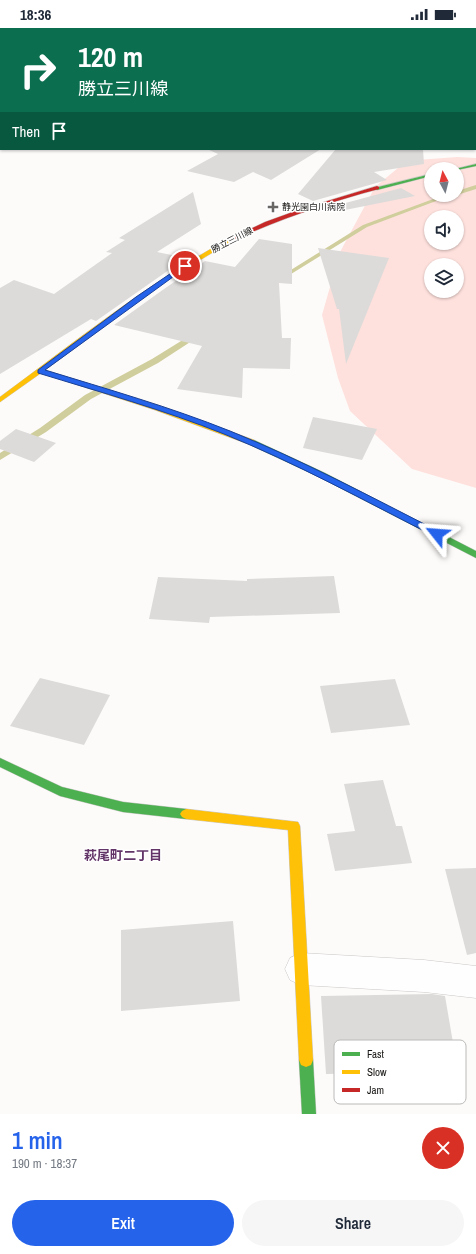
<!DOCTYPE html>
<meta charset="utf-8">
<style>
:root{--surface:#fff;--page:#f6f6f7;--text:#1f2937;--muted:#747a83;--accent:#2563eb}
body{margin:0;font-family:"Archivo Narrow","Noto Sans JP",sans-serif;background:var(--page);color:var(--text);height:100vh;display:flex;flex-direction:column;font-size:15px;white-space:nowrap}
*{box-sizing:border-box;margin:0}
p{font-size:13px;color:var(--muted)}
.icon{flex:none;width:22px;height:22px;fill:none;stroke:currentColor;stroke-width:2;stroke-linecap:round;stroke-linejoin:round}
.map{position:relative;height:1086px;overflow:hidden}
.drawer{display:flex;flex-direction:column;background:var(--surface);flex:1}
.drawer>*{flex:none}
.hud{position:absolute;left:0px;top:0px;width:476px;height:122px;box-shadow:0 1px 3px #0004;background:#0b6e4f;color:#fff;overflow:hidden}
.needle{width:26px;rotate:353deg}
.fabs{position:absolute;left:424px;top:134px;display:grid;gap:8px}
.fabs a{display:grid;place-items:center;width:40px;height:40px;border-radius:50%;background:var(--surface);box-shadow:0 1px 3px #0004;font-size:20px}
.pin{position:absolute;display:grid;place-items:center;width:34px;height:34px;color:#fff;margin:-17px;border:2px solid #fff;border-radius:50%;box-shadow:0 1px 4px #0007}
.me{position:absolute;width:44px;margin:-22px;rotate:298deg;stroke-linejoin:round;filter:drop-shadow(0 0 3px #0008)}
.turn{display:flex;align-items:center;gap:14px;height:84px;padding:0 12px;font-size:18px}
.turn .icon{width:52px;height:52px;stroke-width:2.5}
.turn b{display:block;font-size:28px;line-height:34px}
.then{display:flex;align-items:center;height:38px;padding:0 12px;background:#0003;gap:8px;font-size:15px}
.round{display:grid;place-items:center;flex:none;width:42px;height:42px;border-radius:21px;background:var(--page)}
.overview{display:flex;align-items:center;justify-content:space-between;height:68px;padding:0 12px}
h1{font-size:24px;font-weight:600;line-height:30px;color:var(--accent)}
.cta{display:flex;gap:8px;margin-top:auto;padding:8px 12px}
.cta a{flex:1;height:46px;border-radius:24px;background:var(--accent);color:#fff;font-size:16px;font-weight:600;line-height:46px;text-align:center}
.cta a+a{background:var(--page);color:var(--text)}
.status{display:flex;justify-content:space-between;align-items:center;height:28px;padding:0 20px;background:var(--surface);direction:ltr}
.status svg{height:11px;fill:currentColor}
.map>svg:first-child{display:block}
.green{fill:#fee1dd;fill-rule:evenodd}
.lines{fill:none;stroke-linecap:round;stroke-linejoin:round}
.stream{fill:#d0ce9d;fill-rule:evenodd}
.building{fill:#dddbd9}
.street-casing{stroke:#cac8c7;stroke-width:1}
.fast-casing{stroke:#cac8c7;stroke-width:1}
.slow-casing{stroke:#cac8c7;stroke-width:1}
.jam-casing{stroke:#cac8c7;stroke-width:1}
.street{fill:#fffefe;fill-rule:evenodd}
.fast{fill:#4caf50;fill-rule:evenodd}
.slow{fill:#ffc107;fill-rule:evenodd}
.jam{fill:#c62828;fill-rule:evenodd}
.route{fill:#2563eb;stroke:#184099}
.poi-dot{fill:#696765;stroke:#fff;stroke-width:1.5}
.labels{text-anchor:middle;stroke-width:3;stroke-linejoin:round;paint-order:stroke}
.far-poi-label{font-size:9px;fill:#191816;stroke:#fff;text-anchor:start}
.far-street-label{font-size:9px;fill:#191816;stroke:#fff}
.near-neighbourhood-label{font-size:13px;font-weight:bold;fill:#633468;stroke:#fff}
.key{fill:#fff;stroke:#babab9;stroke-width:1}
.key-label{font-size:11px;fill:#191816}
</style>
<div class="status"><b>18:36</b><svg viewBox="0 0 49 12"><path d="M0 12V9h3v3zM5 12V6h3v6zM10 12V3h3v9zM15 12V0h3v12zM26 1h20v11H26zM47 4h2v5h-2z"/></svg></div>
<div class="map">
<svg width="476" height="1086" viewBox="0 0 476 1086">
<rect width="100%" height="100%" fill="#fdfbf9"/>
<path class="green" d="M 457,129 L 476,130 L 476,460 L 412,441 L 350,383 L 338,350 L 322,287 L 340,224 L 375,159 L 398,140 L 417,132 ZM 431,141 L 457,141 L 457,167 L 431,167 ZM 431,189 L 457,189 L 457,215 L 431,215 ZM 431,237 L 457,237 L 457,263 L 431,263 Z"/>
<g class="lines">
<g class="stream">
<path d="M 476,157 L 476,161 L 457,167 L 457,163 Z"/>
<path d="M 444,167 L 452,167 L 367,199 L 283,251 L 278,250 L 363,197 Z"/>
<path d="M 194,305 L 200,305 L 201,307 L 158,335 L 91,371 L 46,404 L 0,432 L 0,425 L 40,400 L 85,367 L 152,331 Z"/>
</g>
</g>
<g class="building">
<path d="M 207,121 L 321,121 L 271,152 L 253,144 L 234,154 L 187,143 L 218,126 Z"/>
<path d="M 336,121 L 423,121 L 424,136 L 374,144 L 387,152 L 313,173 L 298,166 Z"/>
<path d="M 401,160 L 415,168 L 335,184 L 327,180 Z"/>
<path d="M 193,164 L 201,196 L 157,224 L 186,230 L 96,293 L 91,291 L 0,346 L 0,260 L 14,252 L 54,266 L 112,225 L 106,224 L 125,212 L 119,210 Z"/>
<path d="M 259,211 L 292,216 L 292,256 L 279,255 L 282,310 L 291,310 L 290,341 L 243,340 L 242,370 L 177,361 L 202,318 L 114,297 L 164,261 L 205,233 L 235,239 Z"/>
<path d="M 318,220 L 389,230 L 346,336 L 339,281 L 337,281 Z"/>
<path d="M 313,389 L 377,401 L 362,432 L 303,420 Z"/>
<path d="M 16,401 L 56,415 L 34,434 L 0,421 L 0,413 Z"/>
<path d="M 334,548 L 340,585 L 210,589 L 209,595 L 149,591 L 158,549 L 247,553 L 247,551 Z"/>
<path d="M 40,650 L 110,667 L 84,717 L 10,698 Z"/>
<path d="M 395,651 L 410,697 L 331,705 L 320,658 Z"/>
<path d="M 383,752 L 396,798 L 402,798 L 412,835 L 335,843 L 327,806 L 355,803 L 344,756 Z"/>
<path d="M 476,840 L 476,925 L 467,927 L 445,841 Z"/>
<path d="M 233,893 L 240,973 L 121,983 L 121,902 Z"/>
<path d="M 432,966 L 445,968 L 458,1044 L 326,1046 L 321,968 Z"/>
</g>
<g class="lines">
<defs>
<g id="street">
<rect x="453" y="0" width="9" height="1"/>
<path d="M 475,12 L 476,13 L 476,19 L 475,18 Z"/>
<path d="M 301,925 L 424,932 L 476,938 L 476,970 L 424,964 L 301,957 L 290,952 L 285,941 L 290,930 Z"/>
</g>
<g id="fast">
<path d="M 476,136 L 476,138 L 457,142 L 457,141 L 455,141 Z"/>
<path d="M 431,146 L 431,148 L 377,162 L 374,160 Z"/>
<path d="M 248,412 L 254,412 L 325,445 L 476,523 L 476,530 L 319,449 L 248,416 L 247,414 Z"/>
<path d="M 0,730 L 62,759 L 123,774 L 186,781 L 190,783 L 192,786 L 190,789 L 186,791 L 123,784 L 60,768 L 0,739 Z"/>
<path d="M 306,1025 L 311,1027 L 313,1032 L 316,1086 L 302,1086 L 299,1032 L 301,1027 Z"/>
</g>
<g id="slow">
<path d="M 230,210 L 235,211 L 167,252 L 45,342 L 161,378 L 254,412 L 255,414 L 254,416 L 248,416 L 155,382 L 41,345 L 0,374 L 0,369 C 75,314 148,255 230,210 Z"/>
<path d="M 186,781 L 298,794 L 300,798 L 313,1032 L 311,1037 L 306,1039 L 301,1037 L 299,1032 L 288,802 L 186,791 L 182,789 L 180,786 L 182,783 Z"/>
</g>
<path id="jam" d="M 377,158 L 379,159 L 379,161 C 329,174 281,191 234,212 L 229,211 L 265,194 L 301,181 Z"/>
</defs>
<use href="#street" class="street-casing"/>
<use href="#fast" class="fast-casing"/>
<use href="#slow" class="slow-casing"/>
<use href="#jam" class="jam-casing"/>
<use href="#street" class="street"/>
<use href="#fast" class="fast"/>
<use href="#slow" class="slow"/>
<use href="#jam" class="jam"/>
</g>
<path class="route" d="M 183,237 L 188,238 L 45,342 C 107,361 170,379 230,403 C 302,432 371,469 440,504 L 441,506 L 440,508 L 434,508 C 365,473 296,435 224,406 C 164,382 100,364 38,345 L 38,342 L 136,269 Z"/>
<path class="poi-dot" d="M271 173h4v4h4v4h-4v4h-4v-4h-4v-4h4z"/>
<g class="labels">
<g class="far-poi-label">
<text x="282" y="182">静光園白川病院</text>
</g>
<g class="far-street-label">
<text transform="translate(232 212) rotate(-27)" y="3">勝立三川線</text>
</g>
<g class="near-neighbourhood-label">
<text x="123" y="832">萩尾町二丁目</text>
</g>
</g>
<rect x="334" y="1012" width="132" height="64" rx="6" class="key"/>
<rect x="342" y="1024" width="18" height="4" fill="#4caf50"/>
<rect x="342" y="1042" width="18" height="4" fill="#ffc107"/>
<rect x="342" y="1060" width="18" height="4" fill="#c62828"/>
<g class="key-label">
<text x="367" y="1030">Fast</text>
<text x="367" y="1048">Slow</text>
<text x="367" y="1066">Jam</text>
</g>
</svg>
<div class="fabs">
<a><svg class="needle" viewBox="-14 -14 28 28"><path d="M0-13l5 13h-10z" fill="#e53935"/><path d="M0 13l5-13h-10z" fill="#747a83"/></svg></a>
<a><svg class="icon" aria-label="sound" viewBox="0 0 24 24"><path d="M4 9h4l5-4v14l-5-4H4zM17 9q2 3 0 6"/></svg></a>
<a><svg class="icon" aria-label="layers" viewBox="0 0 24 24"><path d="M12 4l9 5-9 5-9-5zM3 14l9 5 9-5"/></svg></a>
</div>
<div class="pin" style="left:185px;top:238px;background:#d93025"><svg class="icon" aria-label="arrive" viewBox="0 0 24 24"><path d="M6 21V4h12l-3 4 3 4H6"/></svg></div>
<svg class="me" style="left:437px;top:506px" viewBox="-20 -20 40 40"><path d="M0-17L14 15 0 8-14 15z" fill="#2563eb" stroke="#fff" stroke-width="4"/></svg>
<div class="hud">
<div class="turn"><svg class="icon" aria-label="right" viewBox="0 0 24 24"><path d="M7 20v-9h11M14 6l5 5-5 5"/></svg><div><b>120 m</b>勝立三川線</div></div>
<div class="then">Then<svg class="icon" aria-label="arrive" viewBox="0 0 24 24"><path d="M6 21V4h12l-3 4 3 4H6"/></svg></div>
</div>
</div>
<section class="drawer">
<div class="overview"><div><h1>1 min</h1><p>190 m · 18:37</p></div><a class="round" style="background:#d93025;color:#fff"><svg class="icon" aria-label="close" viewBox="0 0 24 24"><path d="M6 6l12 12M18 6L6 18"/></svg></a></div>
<div class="cta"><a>Exit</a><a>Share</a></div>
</section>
